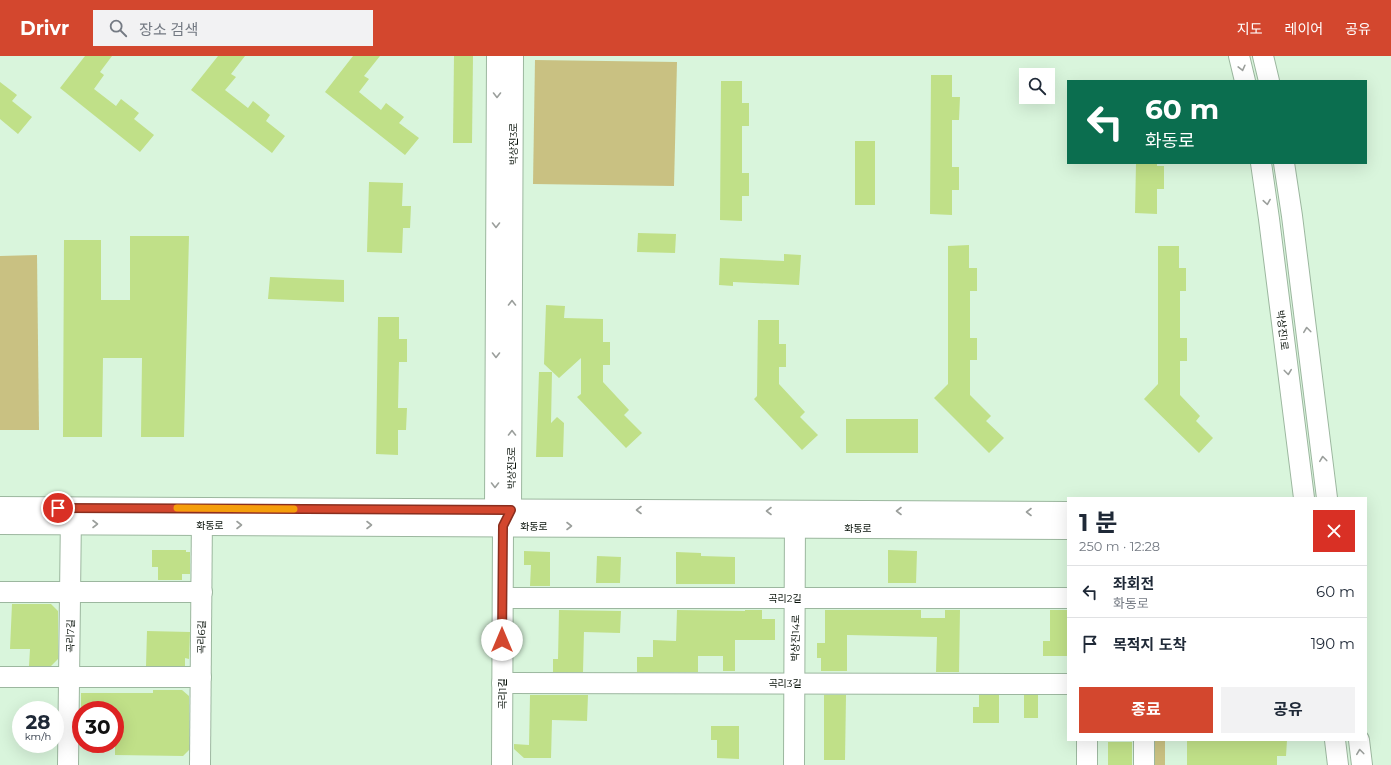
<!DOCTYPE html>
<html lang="ko">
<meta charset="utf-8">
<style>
:root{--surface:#fff;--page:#f2f2f3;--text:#1f2937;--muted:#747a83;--line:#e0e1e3;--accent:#d3472e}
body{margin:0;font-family:Montserrat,"Noto Sans KR",sans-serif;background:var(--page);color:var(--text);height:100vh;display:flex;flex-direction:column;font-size:15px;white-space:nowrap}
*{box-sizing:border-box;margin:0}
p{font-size:13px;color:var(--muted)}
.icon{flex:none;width:22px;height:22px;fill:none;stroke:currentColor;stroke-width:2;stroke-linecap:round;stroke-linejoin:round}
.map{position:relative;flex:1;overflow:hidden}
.details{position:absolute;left:1067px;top:441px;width:300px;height:244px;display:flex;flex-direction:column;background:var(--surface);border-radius:0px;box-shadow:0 4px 16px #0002}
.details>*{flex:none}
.hud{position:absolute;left:1067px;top:24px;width:300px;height:84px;border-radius:0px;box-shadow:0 4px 16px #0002;background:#0b6e4f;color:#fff;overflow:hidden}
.controls{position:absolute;left:1019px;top:12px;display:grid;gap:8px}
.controls a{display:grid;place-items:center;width:36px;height:36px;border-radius:0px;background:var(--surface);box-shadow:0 4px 16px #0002;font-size:20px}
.speed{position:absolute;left:12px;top:645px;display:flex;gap:8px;font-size:20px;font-weight:700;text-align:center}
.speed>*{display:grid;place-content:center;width:52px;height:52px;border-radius:50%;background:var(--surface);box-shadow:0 4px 16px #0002;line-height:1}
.speed small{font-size:10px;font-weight:400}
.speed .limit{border:6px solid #d22;background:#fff;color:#111}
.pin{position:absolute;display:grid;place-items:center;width:34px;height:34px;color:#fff;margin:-17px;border:2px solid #fff;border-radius:50%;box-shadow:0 1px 4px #0007}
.me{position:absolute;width:44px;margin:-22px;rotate:0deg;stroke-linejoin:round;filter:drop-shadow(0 0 3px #0008)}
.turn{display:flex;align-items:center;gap:14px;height:84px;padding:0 12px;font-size:18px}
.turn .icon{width:52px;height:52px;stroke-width:2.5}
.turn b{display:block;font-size:28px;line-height:34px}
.round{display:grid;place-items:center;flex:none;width:42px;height:42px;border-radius:0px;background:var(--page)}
.summary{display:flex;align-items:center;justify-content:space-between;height:68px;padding:0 12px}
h1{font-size:24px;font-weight:700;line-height:30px}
.button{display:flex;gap:8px;margin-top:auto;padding:8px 12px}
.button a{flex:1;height:46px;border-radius:0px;background:var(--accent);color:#fff;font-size:16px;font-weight:700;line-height:46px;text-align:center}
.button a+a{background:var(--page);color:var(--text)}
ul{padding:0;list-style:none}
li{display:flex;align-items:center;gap:12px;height:52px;padding:0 12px;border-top:1px solid var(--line)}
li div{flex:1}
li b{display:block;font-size:15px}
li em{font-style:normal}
header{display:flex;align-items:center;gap:24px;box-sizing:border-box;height:56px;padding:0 20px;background:var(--accent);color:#fff}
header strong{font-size:19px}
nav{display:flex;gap:22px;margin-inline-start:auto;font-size:14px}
.search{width:280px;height:36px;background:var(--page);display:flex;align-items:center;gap:10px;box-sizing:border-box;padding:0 14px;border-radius:0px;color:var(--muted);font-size:15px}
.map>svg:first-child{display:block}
.green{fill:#c9c182}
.building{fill:#c0e088}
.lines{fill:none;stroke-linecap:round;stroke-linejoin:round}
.minor-casing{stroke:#9cb79f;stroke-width:22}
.minor{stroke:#fff;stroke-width:20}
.oneway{stroke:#9b9f9c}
.route-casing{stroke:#892e1e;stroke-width:10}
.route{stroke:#d3472e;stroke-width:7}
.slow{stroke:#f59e0b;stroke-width:7}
.labels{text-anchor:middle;stroke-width:3;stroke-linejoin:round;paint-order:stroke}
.street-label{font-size:10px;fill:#060f07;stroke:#fff}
</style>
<header>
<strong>Drivr</strong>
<div class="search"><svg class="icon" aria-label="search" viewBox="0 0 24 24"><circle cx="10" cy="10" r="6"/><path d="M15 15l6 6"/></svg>장소 검색</div>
<nav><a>지도</a><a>레이어</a><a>공유</a></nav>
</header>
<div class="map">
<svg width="1391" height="709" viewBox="0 0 1391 709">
<rect width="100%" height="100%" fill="#d9f5dc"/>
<g class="green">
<path d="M 535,4 L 677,6 L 674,130 L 533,128 Z"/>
<path d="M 37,199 L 39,374 L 0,374 L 0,200 Z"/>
<rect x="1152" y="684" width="13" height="25"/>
</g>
<g class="building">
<path d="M 85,0 L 112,0 L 100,16 L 104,19 L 94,33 L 116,50 L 121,43 L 139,57 L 134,63 L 154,79 L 140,96 L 60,32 Z"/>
<path d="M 218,0 L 245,0 L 231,18 L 236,21 L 225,34 L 248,52 L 253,45 L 270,59 L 266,65 L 285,80 L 272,97 L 191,34 Z"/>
<path d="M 353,0 L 380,0 L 364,20 L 369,23 L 359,36 L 381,54 L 386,47 L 404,61 L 399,67 L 419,82 L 405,99 L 325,36 Z"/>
<path d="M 454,0 L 473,0 L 472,87 L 453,87 Z"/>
<path d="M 931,19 L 952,19 L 952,41 L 960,41 L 959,64 L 952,64 L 952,111 L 959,111 L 959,134 L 952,134 L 952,159 L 930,158 Z"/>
<path d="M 721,25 L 742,25 L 742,47 L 749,47 L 749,70 L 742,70 L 742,117 L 749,117 L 749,140 L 742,140 L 742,165 L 720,164 Z"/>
<path d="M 0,26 L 17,39 L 12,45 L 32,61 L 18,78 L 0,63 Z"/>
<rect x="855" y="85" width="20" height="64"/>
<path d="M 1136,107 L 1157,107 L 1157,110 L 1164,110 L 1164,133 L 1157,133 L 1157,158 L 1135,157 Z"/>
<path d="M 369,126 L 403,127 L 402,150 L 411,150 L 410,172 L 403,172 L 402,197 L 367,196 Z"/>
<path d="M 638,177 L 676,178 L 675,197 L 637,196 Z"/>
<path d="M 130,180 L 189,180 L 184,381 L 141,381 L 142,302 L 103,302 L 102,381 L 63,381 L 64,184 L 101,184 L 101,244 L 130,244 Z"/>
<path d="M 969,189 L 969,212 L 977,212 L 977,235 L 970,235 L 970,282 L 977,282 L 977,304 L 970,304 L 970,339 L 991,360 L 986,365 L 1004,382 L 989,397 L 934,342 L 948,328 L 948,190 Z"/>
<path d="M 1158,190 L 1179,190 L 1179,212 L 1186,212 L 1186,235 L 1180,235 L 1180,282 L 1187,282 L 1187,305 L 1180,305 L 1180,339 L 1200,360 L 1196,365 L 1213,382 L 1199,397 L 1144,343 L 1158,328 Z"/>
<path d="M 784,198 L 801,199 L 799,229 L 733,226 L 733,230 L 719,229 L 720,202 L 784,205 Z"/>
<path d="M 270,221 L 344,224 L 344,246 L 268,243 Z"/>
<path d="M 546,249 L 565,250 L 564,262 L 603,263 L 603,286 L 610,286 L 610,309 L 603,309 L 603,326 L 629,354 L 624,359 L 642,377 L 626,392 L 577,341 L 581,338 L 581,302 L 559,322 L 544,308 Z"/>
<path d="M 378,261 L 399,261 L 399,283 L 407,283 L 407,306 L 399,306 L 398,352 L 407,352 L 406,374 L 398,374 L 398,399 L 376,398 Z"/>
<path d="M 758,264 L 779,264 L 779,288 L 786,288 L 786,311 L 779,311 L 779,328 L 805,356 L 800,361 L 818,379 L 802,394 L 754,343 L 757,340 Z"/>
<path d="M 539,316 L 552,316 L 551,367 L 557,361 L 564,367 L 563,401 L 536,401 Z"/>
<rect x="846" y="363" width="72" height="34"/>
<path d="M 152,494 L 186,494 L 186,496 L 190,496 L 190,518 L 182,518 L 182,524 L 158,524 L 158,511 L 152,511 Z"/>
<path d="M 888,494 L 917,495 L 916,527 L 888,527 Z"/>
<path d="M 524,495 L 550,496 L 550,530 L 530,530 L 531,509 L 524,509 Z"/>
<path d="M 676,496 L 701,497 L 701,500 L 735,501 L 735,528 L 676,528 Z"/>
<path d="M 597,500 L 621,501 L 620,527 L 596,527 Z"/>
<path d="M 12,548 L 51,548 L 58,555 L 58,603 L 51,610 L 29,610 L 30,593 L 10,593 Z"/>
<path d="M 559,554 L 621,555 L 620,577 L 584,576 L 583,616 L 553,616 L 553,603 L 558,603 Z"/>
<path d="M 677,554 L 745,555 L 745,554 L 762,554 L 762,563 L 775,563 L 775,584 L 735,584 L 735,615 L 723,615 L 723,600 L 698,600 L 698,616 L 637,616 L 637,601 L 653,601 L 653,584 L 676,585 Z"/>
<path d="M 825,554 L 921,554 L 921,562 L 945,562 L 945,554 L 960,554 L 959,616 L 936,616 L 937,581 L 847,579 L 847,615 L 821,615 L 821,602 L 817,602 L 817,587 L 825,587 Z"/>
<path d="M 1050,554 L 1068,554 L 1068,600 L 1043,600 L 1043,585 L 1050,585 Z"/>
<path d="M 147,575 L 190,576 L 189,603 L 185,602 L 185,610 L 146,610 Z"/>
<path d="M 153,634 L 182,634 L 189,640 L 189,694 L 183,700 L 115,699 L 115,654 L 81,654 L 81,637 L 153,637 Z"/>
<path d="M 530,639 L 588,639 L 587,665 L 552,664 L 551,702 L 524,702 L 514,693 L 514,688 L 529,689 Z"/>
<path d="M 824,639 L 846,639 L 845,704 L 824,704 Z"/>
<path d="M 979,639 L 999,639 L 999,667 L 973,667 L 973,651 L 979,651 Z"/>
<rect x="1024" y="639" width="14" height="23"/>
<path d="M 711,670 L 739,670 L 739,703 L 717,702 L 717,684 L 711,684 Z"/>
<path d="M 1187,684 L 1287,684 L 1286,700 L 1277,700 L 1277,709 L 1187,709 Z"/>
<rect x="1108" y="686" width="24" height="23"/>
</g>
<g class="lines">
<defs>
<g id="minor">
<path d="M 497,0 L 495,454 L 500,465"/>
<path d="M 1239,0 L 1245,25"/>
<path d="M 1263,0 L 1269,25"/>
<path d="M 1261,107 L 1269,163 L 1304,442"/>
<path d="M 1284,107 L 1292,160 L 1327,442"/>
<path d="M 0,451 L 1068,456"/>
<path d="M 0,468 L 1068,473"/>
<path d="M 0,536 L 202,536"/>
<path d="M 503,542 L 1068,542"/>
<path d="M 0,621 L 201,621"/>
<path d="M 502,627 L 1068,628"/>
<path d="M 1335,684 L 1338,709"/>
<path d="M 1359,684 L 1362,709"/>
<path d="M 68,709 L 71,456"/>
<path d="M 200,709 L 202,456"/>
<path d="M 502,709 L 503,470 L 511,454 L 513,0"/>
<path d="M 794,709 L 795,459"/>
<path d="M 1087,709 L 1087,684"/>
<path d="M 1144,709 L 1144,684"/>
</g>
</defs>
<use href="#minor" class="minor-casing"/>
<use href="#minor" class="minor"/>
</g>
<defs><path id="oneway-chevron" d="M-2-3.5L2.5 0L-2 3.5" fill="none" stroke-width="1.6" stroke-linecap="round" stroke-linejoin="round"/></defs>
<g class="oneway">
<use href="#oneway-chevron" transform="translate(1242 12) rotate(76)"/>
<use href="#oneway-chevron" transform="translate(497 39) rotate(90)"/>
<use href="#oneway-chevron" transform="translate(1267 146) rotate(81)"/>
<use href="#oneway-chevron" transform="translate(496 169) rotate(90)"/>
<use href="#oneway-chevron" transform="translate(512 247) rotate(-90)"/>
<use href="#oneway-chevron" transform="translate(1307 274) rotate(-97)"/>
<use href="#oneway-chevron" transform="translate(496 299) rotate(90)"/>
<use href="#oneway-chevron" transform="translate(1288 316) rotate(83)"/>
<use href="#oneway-chevron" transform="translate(512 377) rotate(-90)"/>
<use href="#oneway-chevron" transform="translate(1323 403) rotate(-97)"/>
<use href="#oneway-chevron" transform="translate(495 429) rotate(90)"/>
<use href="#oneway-chevron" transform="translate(639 454) rotate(-180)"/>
<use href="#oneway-chevron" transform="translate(769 455) rotate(-180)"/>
<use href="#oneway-chevron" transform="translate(899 455) rotate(-180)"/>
<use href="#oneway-chevron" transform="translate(1029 456) rotate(-180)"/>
<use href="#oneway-chevron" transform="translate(95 468)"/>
<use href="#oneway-chevron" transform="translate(239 469)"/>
<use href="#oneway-chevron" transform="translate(369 469)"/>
<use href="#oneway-chevron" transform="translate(569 470)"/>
<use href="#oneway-chevron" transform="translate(1360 696) rotate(-97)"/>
</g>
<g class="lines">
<defs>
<path id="route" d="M 58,452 L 511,454 L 503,470 L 502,584"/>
</defs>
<use href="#route" class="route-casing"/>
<use href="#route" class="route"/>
<path class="slow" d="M 177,452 L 294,453"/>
</g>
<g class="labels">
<g class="street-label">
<text transform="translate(513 88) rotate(-90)" y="4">박상진3로</text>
<text transform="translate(1283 274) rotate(83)" y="4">박상진1로</text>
<text transform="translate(511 412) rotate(-90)" y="4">박상진3로</text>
<text x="210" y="473">화동로</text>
<text x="534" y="474">화동로</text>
<text x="858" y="476">화동로</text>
<text x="785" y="546">곡리2길</text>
<text transform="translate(70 580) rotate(-89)" y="4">곡리7길</text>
<text transform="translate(201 581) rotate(-89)" y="4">곡리6길</text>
<text transform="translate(795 582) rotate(-89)" y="4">박상진14로</text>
<text x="785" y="631">곡리3길</text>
<text transform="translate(502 638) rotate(-90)" y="4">곡리1길</text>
</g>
</g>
</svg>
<div class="controls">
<a><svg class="icon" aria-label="search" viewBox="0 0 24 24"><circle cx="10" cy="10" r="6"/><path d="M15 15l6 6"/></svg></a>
</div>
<div class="speed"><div>28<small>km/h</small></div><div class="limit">30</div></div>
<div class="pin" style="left:58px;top:452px;background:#d93025"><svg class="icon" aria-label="arrive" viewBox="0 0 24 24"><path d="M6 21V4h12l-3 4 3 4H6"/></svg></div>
<svg class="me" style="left:502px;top:584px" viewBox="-20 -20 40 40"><circle r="19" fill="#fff"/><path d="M0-13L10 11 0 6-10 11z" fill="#d3472e"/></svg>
<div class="hud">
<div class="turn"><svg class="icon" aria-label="left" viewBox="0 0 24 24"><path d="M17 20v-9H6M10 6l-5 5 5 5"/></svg><div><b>60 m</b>화동로</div></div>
</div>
<section class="details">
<div class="summary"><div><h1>1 분</h1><p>250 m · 12:28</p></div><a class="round" style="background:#d93025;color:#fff"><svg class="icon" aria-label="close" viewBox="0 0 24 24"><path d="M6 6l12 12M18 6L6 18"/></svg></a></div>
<ul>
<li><svg class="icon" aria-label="left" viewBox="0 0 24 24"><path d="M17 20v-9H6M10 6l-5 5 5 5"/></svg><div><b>좌회전</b><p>화동로</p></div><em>60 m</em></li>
<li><svg class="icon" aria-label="arrive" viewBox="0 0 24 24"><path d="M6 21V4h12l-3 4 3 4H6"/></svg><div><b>목적지 도착</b></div><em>190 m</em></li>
</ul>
<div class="button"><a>종료</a><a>공유</a></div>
</section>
</div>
